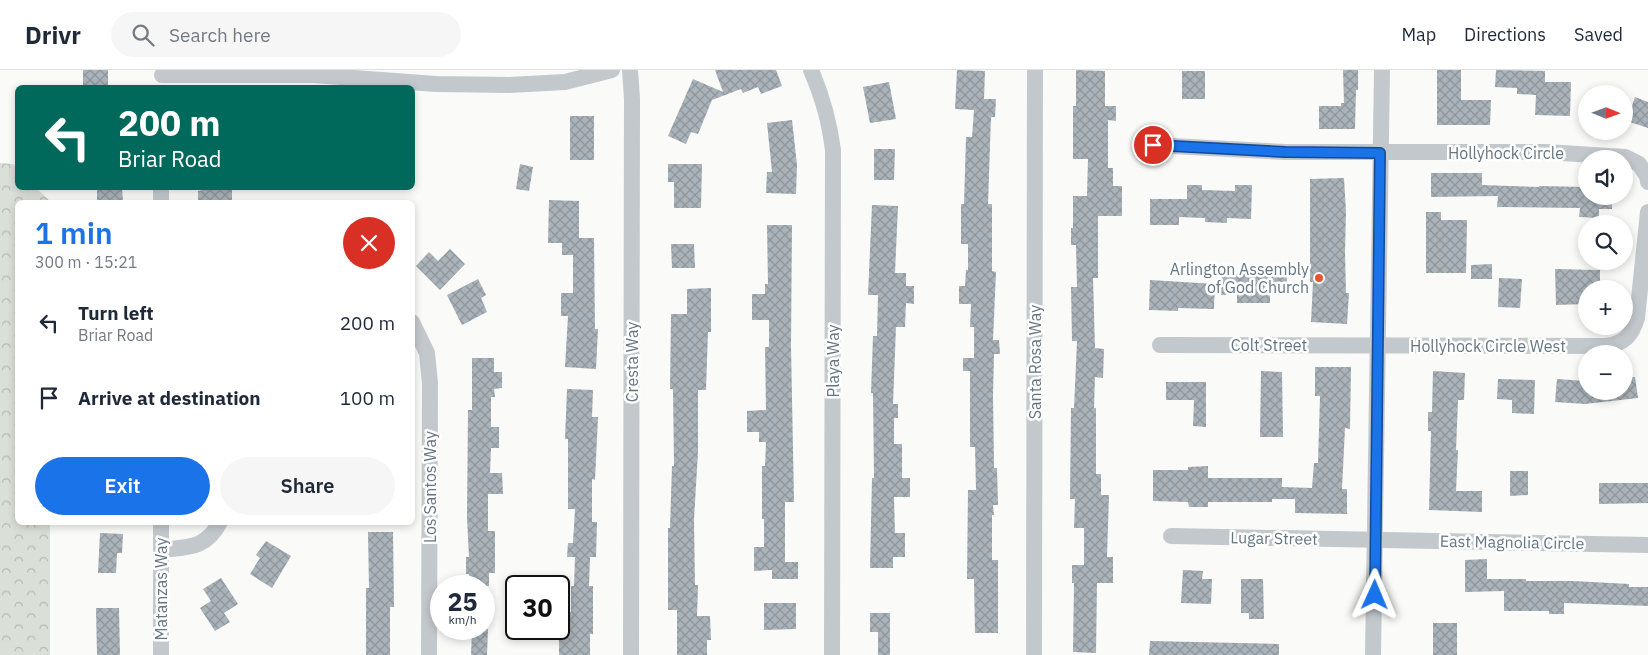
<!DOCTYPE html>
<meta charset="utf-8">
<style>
:root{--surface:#fff;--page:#f6f6f7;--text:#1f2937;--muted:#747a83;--line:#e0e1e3;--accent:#1a73e8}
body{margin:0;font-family:"IBM Plex Sans",sans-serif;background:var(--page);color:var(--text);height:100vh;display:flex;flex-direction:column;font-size:19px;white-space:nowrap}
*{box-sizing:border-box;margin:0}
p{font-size:16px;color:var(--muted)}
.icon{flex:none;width:28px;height:28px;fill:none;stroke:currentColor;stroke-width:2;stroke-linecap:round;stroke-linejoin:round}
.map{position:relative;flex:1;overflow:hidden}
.drawer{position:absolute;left:15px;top:130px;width:400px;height:325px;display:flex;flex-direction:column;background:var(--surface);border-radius:8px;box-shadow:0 2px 8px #0003}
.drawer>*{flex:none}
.top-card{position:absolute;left:15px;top:15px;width:400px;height:105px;border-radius:8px;box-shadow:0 2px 8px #0003;background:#00695c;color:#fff;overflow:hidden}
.needle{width:32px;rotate:91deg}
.tools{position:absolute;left:1578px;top:15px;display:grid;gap:10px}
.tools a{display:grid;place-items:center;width:55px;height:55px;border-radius:50%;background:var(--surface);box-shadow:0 2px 8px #0003;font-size:25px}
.speed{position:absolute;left:430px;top:505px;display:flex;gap:10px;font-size:25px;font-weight:700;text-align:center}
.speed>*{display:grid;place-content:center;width:65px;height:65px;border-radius:50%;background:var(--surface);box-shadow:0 2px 8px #0003;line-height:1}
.speed small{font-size:12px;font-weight:400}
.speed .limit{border:2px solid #111;border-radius:8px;background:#fff;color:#111}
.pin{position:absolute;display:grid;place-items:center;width:42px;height:42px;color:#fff;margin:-21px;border:2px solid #fff;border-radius:50%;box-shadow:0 1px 5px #0007}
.me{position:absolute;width:55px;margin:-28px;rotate:1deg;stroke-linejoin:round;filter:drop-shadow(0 0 4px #0008)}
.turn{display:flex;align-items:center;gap:18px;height:105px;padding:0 20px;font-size:22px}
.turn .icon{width:65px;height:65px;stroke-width:2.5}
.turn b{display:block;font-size:35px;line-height:42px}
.round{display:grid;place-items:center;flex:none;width:52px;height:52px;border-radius:26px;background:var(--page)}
.head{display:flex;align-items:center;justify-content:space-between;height:85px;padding:0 20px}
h1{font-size:30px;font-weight:600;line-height:38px;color:var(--accent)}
.cta{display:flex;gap:10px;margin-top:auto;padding:10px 20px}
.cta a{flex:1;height:58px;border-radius:30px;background:var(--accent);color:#fff;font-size:20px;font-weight:600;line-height:58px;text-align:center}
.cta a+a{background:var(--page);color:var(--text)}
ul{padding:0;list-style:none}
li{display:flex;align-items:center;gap:15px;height:75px;padding:0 20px}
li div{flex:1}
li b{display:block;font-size:19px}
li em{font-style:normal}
header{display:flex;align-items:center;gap:30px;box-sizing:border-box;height:70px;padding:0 25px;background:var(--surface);border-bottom:1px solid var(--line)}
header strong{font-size:24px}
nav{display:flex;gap:28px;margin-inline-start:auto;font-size:18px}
.search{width:350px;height:45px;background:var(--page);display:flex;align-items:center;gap:12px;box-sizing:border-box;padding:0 18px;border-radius:28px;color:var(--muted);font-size:19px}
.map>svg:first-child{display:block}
.forest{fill:url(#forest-crowns)}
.building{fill:url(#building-cross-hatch)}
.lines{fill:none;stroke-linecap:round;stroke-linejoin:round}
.minor{stroke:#c3c8cc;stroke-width:16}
.route-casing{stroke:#114b97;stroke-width:12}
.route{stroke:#1a73e8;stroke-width:9}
.poi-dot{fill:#e4572e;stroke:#fff;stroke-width:2}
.labels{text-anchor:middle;stroke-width:5;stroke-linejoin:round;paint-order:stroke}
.street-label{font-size:16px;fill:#657683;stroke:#fff}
.poi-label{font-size:16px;fill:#657683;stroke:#fff;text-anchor:end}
</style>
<header>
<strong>Drivr</strong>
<div class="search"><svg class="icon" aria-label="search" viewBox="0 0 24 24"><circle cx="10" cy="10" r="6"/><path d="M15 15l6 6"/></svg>Search here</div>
<nav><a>Map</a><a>Directions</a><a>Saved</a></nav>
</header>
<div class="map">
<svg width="1648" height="585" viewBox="0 0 1648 585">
<defs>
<pattern id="forest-crowns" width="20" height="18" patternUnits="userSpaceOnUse" patternTransform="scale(1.25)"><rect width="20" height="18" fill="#dadfd7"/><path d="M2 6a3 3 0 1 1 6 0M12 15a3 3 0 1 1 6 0" fill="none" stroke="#b4b9b4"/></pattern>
<pattern id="building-cross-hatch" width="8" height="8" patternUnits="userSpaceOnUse" patternTransform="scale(1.25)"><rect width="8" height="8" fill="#aab3b9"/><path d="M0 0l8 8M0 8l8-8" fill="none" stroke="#8e969c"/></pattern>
</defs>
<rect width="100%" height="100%" fill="#fafaf8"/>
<path class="forest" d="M 0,93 L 13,94 L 17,99 L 18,118 L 36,118 L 50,131 L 50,132 L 18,132 L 18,452 L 50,453 L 50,585 L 0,585 Z"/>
<g class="building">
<rect x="83" y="0" width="25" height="18"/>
<path d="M 715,0 L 776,0 L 782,16 L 761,24 L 758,17 L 743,23 L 741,19 L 712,30 L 698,64 L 691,62 L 686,74 L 668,66 L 693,9 L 723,22 Z"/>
<path d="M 957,0 L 985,1 L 984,29 L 996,29 L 995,47 L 991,47 L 988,134 L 992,134 L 992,201 L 996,202 L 993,270 L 999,270 L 1000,284 L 994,284 L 993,325 L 994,398 L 997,398 L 998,435 L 993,435 L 994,445 L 992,445 L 992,490 L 998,490 L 998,563 L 975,563 L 974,509 L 967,509 L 968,420 L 976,420 L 975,377 L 970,377 L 970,301 L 963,301 L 963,288 L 974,288 L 974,257 L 970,257 L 971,234 L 959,234 L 959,216 L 965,216 L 966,200 L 968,200 L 968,174 L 961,174 L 961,134 L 964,134 L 966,67 L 972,67 L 974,40 L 955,39 Z"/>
<path d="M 1076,0 L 1105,1 L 1105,36 L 1116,36 L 1116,51 L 1108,50 L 1108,98 L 1113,98 L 1113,116 L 1122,116 L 1122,146 L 1098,146 L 1098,208 L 1093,208 L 1095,278 L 1104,279 L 1103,308 L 1095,307 L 1094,338 L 1096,338 L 1096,404 L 1101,404 L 1101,425 L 1109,425 L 1107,487 L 1113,487 L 1113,513 L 1097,513 L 1096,583 L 1073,582 L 1074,513 L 1072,513 L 1072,495 L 1084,495 L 1084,458 L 1074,458 L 1075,429 L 1070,429 L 1071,338 L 1074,338 L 1077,271 L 1072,271 L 1071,217 L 1077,217 L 1076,175 L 1071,175 L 1071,158 L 1073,158 L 1073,126 L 1087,126 L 1088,89 L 1073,89 L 1073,36 L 1076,36 Z"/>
<path d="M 1343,0 L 1358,0 L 1358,20 L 1356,20 L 1355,59 L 1319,59 L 1319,36 L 1341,36 L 1341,33 L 1344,33 Z"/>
<path d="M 1437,0 L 1461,0 L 1461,30 L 1491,30 L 1490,55 L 1437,55 Z"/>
<path d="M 1496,0 L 1545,1 L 1545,12 L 1571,12 L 1570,46 L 1535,45 L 1536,25 L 1517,24 L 1517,18 L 1495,17 Z"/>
<rect x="1182" y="1" width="23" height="28"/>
<path d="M 889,12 L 896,49 L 870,53 L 863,17 Z"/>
<path d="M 1635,27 L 1648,32 L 1648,58 L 1627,51 Z"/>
<rect x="570" y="46" width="24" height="44"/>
<path d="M 792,50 L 797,95 L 796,124 L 766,123 L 767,102 L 772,102 L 767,53 Z"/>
<path d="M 874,79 L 895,79 L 894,110 L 874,110 Z"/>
<path d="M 520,94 L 533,97 L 529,121 L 516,119 Z"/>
<path d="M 668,94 L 702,94 L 701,138 L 674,138 L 674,112 L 668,112 Z"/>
<path d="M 1431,103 L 1482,103 L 1482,115 L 1539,117 L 1539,116 L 1586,117 L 1586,126 L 1612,126 L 1612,139 L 1599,139 L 1599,148 L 1579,147 L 1580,138 L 1497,137 L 1498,126 L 1431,127 Z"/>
<path d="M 1344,108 L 1346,142 L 1345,182 L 1346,223 L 1349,223 L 1347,254 L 1311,252 L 1313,212 L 1310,212 L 1310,109 Z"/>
<path d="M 1187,115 L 1202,115 L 1202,120 L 1235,121 L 1235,115 L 1252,115 L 1251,149 L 1227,148 L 1227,153 L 1205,152 L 1205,148 L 1179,147 L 1179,155 L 1150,155 L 1150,129 L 1187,129 Z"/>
<path d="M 97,118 L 122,118 L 123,132 L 97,132 Z"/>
<path d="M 203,118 L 232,118 L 232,132 L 198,132 L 198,121 L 203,120 Z"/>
<path d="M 549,130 L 579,131 L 579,168 L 594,168 L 595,259 L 598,259 L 596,299 L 565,297 L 568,246 L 561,246 L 561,223 L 573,223 L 573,185 L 562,185 L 562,173 L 548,173 Z"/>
<path d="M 872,135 L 898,136 L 895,203 L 906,203 L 906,216 L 914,216 L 914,234 L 906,233 L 905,257 L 896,257 L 893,334 L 898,334 L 898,348 L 894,348 L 894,374 L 902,374 L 902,408 L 910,408 L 910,427 L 894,427 L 895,463 L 905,463 L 905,487 L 893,487 L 893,498 L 870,498 L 872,408 L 874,408 L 873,323 L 871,323 L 873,266 L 877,266 L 878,225 L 868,225 Z"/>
<path d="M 1426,142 L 1441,142 L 1441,150 L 1467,150 L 1466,203 L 1426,203 Z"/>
<path d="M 767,155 L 792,155 L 791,276 L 794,432 L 785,432 L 785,492 L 798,492 L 798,509 L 772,509 L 772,500 L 754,501 L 754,477 L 764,477 L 764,449 L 762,449 L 762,396 L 765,396 L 766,372 L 759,372 L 759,362 L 747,362 L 747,341 L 766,340 L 765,277 L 769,277 L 769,250 L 752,250 L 752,224 L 765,224 L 765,214 L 768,214 Z"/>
<path d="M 671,174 L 694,174 L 695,198 L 672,198 Z"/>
<path d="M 450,179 L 465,194 L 440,220 L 416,196 L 429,182 L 438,191 Z"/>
<path d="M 1492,194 L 1492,209 L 1471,209 L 1471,195 Z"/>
<path d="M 1555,199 L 1600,200 L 1600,219 L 1586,219 L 1586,234 L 1556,235 Z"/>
<path d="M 1287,203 L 1287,225 L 1270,225 L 1270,233 L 1237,233 L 1237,224 L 1221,225 L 1221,204 Z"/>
<path d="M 1499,208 L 1522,209 L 1520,238 L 1498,237 Z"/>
<path d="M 478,209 L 486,225 L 481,228 L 487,242 L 462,255 L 447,225 Z"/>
<path d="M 1150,210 L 1215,214 L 1214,239 L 1178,238 L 1178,241 L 1149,240 Z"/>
<path d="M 711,218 L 711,262 L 708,262 L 706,320 L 698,320 L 698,382 L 694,449 L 695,515 L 698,515 L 697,546 L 710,546 L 711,570 L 707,570 L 707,585 L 677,585 L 677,540 L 668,540 L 668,458 L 670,458 L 672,396 L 674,396 L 673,319 L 670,319 L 671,244 L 687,244 L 687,219 Z"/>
<path d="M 472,288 L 494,288 L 494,302 L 502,302 L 502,318 L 494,319 L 495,327 L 491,327 L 491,357 L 499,357 L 499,378 L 491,378 L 490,403 L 502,403 L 503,424 L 488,424 L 488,461 L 495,461 L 495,503 L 489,503 L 489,516 L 469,516 L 469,504 L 466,504 L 466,487 L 469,487 L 467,448 L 468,340 L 472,340 Z"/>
<path d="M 1315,297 L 1351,297 L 1350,359 L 1345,358 L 1342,419 L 1347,419 L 1347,444 L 1295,443 L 1295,429 L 1272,429 L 1272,432 L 1208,432 L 1208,437 L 1189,437 L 1188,432 L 1153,431 L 1153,400 L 1188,400 L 1188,397 L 1208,396 L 1208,408 L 1282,408 L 1282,417 L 1312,418 L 1314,393 L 1318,393 L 1320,326 L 1315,326 Z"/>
<path d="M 1261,301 L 1282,302 L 1283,367 L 1260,367 Z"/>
<path d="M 1433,301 L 1465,303 L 1464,330 L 1458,330 L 1456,380 L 1458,380 L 1456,421 L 1482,421 L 1482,442 L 1429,440 L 1431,361 L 1428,361 L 1428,342 L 1432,342 Z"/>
<path d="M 1635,307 L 1638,328 L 1585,334 L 1555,332 L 1557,309 L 1586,311 L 1586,321 L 1624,321 L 1624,308 Z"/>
<path d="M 1498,309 L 1535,310 L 1534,344 L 1512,343 L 1512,330 L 1497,329 Z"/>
<path d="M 1166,312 L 1206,312 L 1206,357 L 1193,356 L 1194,330 L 1166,330 Z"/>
<path d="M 567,319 L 593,320 L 592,347 L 598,347 L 595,410 L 592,409 L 592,452 L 597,452 L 596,487 L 590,487 L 589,516 L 593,516 L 593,564 L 590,564 L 590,585 L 559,585 L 559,542 L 571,542 L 571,516 L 574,516 L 575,487 L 567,487 L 568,473 L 573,473 L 575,439 L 568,439 L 568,369 L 565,369 Z"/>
<path d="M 1510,401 L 1528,401 L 1528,425 L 1510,426 Z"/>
<path d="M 1599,413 L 1648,413 L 1648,433 L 1599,434 Z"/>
<path d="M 368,462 L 393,462 L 394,537 L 390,537 L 390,585 L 366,585 L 366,518 L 369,518 Z"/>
<path d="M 100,463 L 123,464 L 122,483 L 117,483 L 116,503 L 98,503 Z"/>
<path d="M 266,471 L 291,486 L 272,518 L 250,504 L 260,488 L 256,485 Z"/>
<path d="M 1487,489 L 1487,509 L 1526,509 L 1526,511 L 1573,511 L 1629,514 L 1629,517 L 1648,517 L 1648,536 L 1564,533 L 1564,544 L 1549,544 L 1549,541 L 1504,541 L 1504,521 L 1465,522 L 1465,490 Z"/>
<path d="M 1183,500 L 1203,501 L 1202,509 L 1212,509 L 1211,534 L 1181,533 Z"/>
<path d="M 221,508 L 238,534 L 224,543 L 230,552 L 215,561 L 200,538 L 211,531 L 203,519 Z"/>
<path d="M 1241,509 L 1263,509 L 1264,549 L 1249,549 L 1249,543 L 1241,543 Z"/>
<path d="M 764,533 L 796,533 L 796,559 L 764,560 Z"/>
<path d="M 96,538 L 119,538 L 120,585 L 97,585 Z"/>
<path d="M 870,543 L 890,543 L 890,585 L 878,585 L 878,562 L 870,562 Z"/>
<rect x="1433" y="553" width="24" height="32"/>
<path d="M 472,559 L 488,559 L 487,585 L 471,585 Z"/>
<path d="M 1150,571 L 1279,574 L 1279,585 L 1149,585 Z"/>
</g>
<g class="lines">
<g class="minor">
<path d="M 630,0 L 632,29 L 631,585"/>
<path d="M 811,0 C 823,28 829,50 833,80 L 832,585"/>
<path d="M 162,5 L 314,5 L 436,14 L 509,15 L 565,12 L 612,0"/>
<path d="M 1153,75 L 1285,82 L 1546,82 L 1625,87 L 1639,94 L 1647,106 L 1648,112"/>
<path d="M 161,132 L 161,118"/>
<path d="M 412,252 L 427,283 L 430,313 L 429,585"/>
<path d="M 1160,275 L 1606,276 C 1624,274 1632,265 1637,248 L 1648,142"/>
<path d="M 1171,466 L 1648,475"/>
<path d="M 161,480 C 188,477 206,479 220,452"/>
<path d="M 161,585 L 161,452"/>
<path d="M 1034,585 L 1035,0"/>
<path d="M 1373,585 L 1382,0"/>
</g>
</g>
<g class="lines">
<defs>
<path id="route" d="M 1153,75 L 1285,82 L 1380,83 L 1375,525"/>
</defs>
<use href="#route" class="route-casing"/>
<use href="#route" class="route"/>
</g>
<circle class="poi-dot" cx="1319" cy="208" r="5"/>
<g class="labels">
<g class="street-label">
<text x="1506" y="89">Hollyhock Circle</text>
<text x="1269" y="281">Colt Street</text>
<text x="1488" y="282">Hollyhock Circle West</text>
<text transform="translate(833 291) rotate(-90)" y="6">Playa Way</text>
<text transform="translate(632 292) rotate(-90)" y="6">Cresta Way</text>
<text transform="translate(1035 292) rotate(-90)" y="6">Santa Rosa Way</text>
<text transform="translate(430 417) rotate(-90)" y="6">Los Santos Way</text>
<text transform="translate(1274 468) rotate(1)" y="6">Lugar Street</text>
<text transform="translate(1512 472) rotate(1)" y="6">East Magnolia Circle</text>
<text transform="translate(161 519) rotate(-90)" y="6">Matanzas Way</text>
</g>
<g class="poi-label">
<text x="1309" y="205">Arlington Assembly<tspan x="1309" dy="18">of God Church</tspan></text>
</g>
</g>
</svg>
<div class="tools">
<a><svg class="needle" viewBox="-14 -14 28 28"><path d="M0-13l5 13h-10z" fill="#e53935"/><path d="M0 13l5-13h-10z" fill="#747a83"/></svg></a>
<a><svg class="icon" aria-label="sound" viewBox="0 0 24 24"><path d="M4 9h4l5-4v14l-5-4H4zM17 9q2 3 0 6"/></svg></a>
<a><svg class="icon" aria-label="search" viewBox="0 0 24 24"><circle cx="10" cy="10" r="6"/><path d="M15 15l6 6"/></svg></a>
<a>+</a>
<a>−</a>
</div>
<div class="speed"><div>25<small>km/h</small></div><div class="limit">30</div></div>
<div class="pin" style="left:1153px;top:75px;background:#d93025"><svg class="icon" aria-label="arrive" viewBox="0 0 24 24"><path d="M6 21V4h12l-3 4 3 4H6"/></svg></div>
<svg class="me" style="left:1375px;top:525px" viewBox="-20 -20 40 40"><path d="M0-17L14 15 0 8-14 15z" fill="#1a73e8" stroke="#fff" stroke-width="4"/></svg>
<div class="top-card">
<div class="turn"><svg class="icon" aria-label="left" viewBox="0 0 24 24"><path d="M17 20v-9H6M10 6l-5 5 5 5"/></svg><div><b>200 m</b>Briar Road</div></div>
</div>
<section class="drawer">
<div class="head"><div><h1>1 min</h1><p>300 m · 15:21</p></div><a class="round" style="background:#d93025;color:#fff"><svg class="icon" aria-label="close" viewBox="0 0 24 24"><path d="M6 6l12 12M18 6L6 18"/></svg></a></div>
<ul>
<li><svg class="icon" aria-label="left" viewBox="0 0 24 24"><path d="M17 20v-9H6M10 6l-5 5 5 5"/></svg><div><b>Turn left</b><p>Briar Road</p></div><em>200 m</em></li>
<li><svg class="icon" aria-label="arrive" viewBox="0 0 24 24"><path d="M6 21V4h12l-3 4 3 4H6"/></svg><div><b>Arrive at destination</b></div><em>100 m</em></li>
</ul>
<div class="cta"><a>Exit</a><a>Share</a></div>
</section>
</div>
